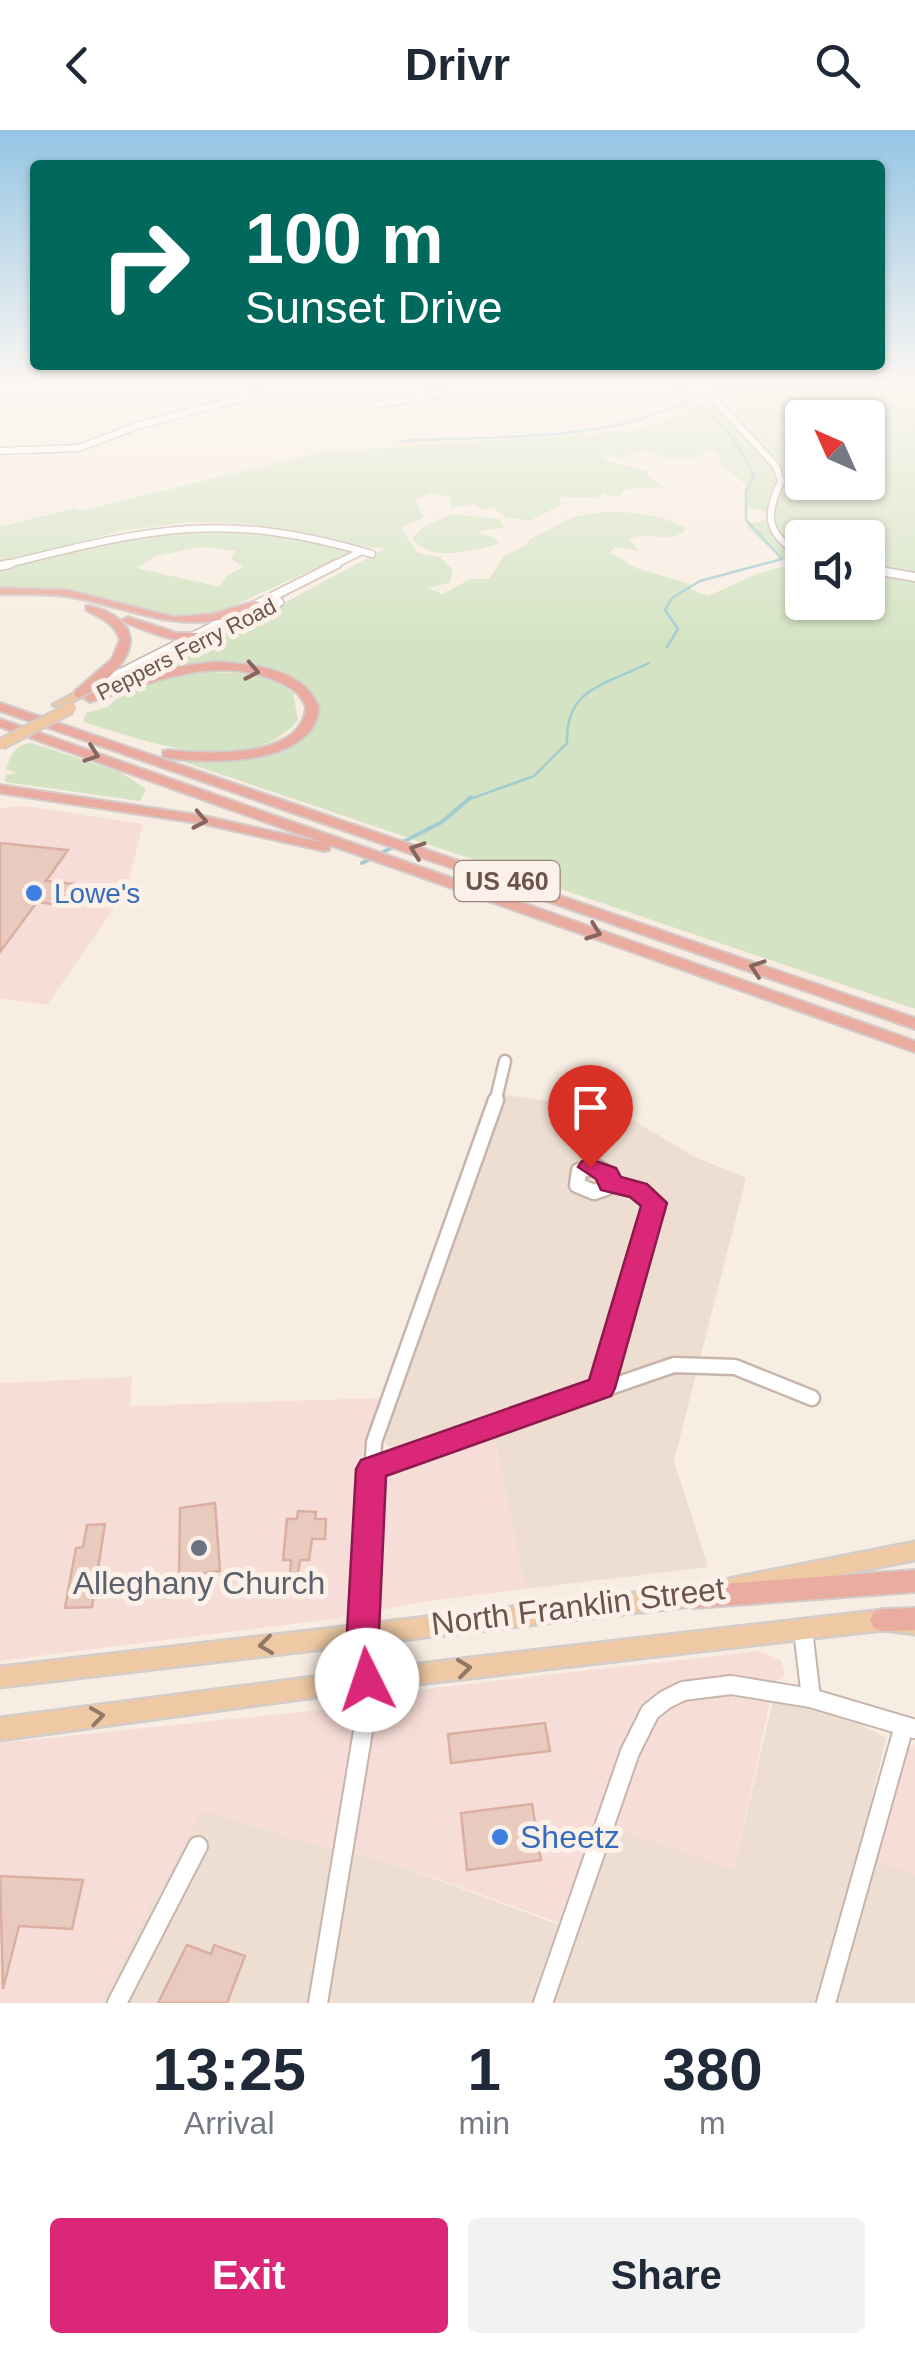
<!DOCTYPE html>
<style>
:root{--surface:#fff;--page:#f2f2f3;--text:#1f2937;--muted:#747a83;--accent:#db2777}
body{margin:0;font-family:Helvetica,sans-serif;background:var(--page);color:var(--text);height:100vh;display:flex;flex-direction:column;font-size:38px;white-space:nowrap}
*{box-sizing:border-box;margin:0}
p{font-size:32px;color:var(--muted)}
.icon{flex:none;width:55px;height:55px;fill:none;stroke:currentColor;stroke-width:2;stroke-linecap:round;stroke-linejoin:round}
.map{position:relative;height:1873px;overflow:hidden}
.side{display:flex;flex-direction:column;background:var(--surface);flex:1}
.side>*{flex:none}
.guide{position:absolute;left:30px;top:30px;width:855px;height:210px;border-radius:10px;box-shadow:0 2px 8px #0004;background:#00695c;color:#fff;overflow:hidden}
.needle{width:65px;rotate:315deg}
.buttons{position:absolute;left:785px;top:270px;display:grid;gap:20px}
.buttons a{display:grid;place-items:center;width:100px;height:100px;border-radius:10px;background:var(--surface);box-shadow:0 2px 8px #0004;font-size:50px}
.pin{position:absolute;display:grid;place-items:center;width:85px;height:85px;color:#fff;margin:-102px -42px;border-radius:50% 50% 50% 0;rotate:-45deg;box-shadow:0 0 10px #0007}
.pin .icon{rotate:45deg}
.me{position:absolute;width:110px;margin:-55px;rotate:356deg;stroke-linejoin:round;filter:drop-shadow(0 0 8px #0008)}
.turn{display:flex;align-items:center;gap:35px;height:210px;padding:0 50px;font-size:45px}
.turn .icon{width:130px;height:130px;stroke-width:2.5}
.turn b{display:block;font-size:70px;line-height:85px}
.eta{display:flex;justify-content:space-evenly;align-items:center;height:170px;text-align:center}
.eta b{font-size:60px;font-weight:800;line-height:70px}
.action{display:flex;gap:20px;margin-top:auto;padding:20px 50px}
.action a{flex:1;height:115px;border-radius:10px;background:var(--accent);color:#fff;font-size:40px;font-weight:800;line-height:115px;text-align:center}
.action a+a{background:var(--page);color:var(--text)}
header{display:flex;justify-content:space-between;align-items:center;height:130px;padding:0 50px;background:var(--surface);font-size:45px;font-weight:800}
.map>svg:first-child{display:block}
.residential{fill:#eeded2}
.commercial{fill:#f7ddd7}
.green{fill:#d4e3c3;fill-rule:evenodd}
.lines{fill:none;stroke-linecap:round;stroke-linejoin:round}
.stream-far1{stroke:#a2cdce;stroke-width:2.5}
.stream{stroke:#a2cdce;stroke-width:4}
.building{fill:#e9cabe;stroke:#daafa1;stroke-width:2.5}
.minor-far4-casing{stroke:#c7b4ab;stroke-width:9}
.minor-far3-casing{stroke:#c7b4ab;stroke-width:11}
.minor-far2-casing{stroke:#c7b4ab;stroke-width:15}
.minor-far1-casing{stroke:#c7b4ab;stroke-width:19}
.minor-casing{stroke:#c7b4ab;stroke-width:22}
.major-casing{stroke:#d3ccc9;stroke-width:5}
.highway-casing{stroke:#d3ccc9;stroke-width:4}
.minor-far4{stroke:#fff;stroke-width:6}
.minor-far3{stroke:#fff;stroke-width:8}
.minor-far2{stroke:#fff;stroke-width:10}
.minor-far1{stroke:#fff;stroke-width:14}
.minor{stroke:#fff;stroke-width:18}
.major{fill:#eec9a3;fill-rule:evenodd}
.highway{fill:#eaaba1;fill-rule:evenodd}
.major-bridge-casing{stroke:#d3ccc9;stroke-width:14;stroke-linecap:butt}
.major-bridge{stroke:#eec9a3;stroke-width:10}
.oneway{stroke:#85655d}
.oneway2{stroke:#937766}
.route{fill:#db2777;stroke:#8e194d;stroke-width:2.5}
.shop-dot{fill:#3f7fe0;stroke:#fcf1e8;stroke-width:4}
.worship-dot{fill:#6b7280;stroke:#fcf1e8;stroke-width:4}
.labels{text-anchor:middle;stroke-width:10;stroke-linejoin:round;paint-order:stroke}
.far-street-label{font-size:22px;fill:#6c544c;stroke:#fcf1e8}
.shield{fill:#fcf1e8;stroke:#97837b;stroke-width:2.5}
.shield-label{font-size:25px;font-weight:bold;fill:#6c544c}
.shop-label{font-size:28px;fill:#366cbe;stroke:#fcf1e8;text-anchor:start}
.near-worship-label{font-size:32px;fill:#5b616d;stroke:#fcf1e8}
.near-street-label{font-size:32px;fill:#6c544c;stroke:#fcf1e8}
.near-shop-label{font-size:32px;fill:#366cbe;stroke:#fcf1e8;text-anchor:start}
</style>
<header><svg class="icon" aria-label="back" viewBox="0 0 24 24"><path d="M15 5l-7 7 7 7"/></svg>Drivr<svg class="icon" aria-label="search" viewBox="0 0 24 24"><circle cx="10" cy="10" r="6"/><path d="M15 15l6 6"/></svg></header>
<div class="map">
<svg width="915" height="1873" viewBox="0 0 915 1873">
<rect width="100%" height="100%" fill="#f8ede2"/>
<g class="residential">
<path d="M 764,287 L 858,287 L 802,288 L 801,319 L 770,313 L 760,306 L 777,304 L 741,299 L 735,293 Z"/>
<path d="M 500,964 L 619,982 L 695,1027 L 746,1048 L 674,1331 L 708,1437 L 525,1459 L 494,1306 L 485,1292 L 401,1322 L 385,1314 L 396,1268 L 495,999 Z"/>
<path d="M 773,1570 L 850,1589 L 886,1608 L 859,1722 L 915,1745 L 915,1873 L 99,1873 L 202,1680 L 323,1717 L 381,1729 L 576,1801 L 612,1697 L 734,1739 Z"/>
</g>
<g class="commercial">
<path d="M 25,676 L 143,694 L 126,761 L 47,875 L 0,868 L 0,678 Z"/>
<path d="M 132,1247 L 130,1276 L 384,1268 L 364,1312 L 360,1345 L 389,1345 L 494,1306 L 525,1459 L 422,1472 L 340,1488 L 0,1531 L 0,1253 Z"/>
<path d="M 758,1521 L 781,1530 L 785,1545 L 774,1553 L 734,1740 L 596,1691 L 560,1793 L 382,1729 L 323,1717 L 203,1680 L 99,1873 L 0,1873 L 0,1613 L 320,1580 L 434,1558 Z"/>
<path d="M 915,1614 L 915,1745 L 871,1727 L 905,1622 Z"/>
</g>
<g class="green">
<path d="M 703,255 L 915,255 L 915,446 L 868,438 L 868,408 L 802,408 L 802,424 L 777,400 L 773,376 L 782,359 L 782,343 L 741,299 L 780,303 L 760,307 L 802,319 L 802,352 L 868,352 L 868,288 L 764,287 L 735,292 L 730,284 L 739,282 L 735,272 L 746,268 L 713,264 Z"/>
<path d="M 676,274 L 719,275 L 775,341 L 778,354 L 767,382 L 745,377 L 745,354 L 722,336 L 717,321 L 698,319 L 707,324 C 695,326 689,329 681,329 C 661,330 641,311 624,330 L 604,322 L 607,331 L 649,341 L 648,346 L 663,357 L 626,359 L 619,367 L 602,363 L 601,368 L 561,367 L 558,370 L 563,374 L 530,391 L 506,388 L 493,377 L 485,380 L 473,374 L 451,378 L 450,367 L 432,363 L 414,369 L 424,387 L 401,398 L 418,423 L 440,427 L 453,440 L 449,453 L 427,458 L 443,464 L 470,449 L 489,449 L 504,426 L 527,415 L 530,409 C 545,403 557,393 572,388 C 603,377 660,381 687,399 C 668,416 650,400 629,409 L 639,421 L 616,417 L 610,422 L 636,438 L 690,454 L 690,459 L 708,466 L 759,443 L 789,435 L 748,398 L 747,394 L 766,390 C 769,408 787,420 802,428 L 802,472 L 868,472 L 868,441 L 915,449 L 915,879 L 173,628 L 234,628 L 301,605 L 313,566 C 280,528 203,532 158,541 L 386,418 L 359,417 L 253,394 L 190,392 L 120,401 L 0,434 L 0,397 L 75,378 L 80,381 L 321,322 L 633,301 L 686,283 Z"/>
<path d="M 452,384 L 499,389 L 504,397 L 476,402 L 496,408 L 498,414 C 472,421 432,433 412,409 L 423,397 Z"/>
<path d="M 187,395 L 272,400 L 351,422 L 213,485 L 171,488 L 68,459 L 0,458 L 0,438 L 122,405 ZM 201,417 L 236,421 L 231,429 L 243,437 L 227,446 L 219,457 L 137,438 L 156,426 Z"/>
<path d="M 185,542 C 222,543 263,539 293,563 L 298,590 C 245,652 146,610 83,592 L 86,583 L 108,577 L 122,564 L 148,552 Z"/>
<path d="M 32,613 L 120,642 L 146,659 L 140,671 L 5,652 L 5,645 L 16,643 L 6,639 C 11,625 15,614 32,613 Z"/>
</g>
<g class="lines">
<g class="stream-far1">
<path d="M 401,311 C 499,305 600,314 690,270"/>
<path d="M 667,517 L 678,499 L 665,480 L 672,468 L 700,451 L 782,429 L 746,390 L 746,361 L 754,346 C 736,307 716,282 678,262 L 686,255"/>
<path d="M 467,670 L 534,646 L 567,613 C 565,558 605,555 649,533"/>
</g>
<path class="stream" d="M 362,733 L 442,692 L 471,667"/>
</g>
<g class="building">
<path d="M 0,713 L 68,720 L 46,751 L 75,754 L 60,775 L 37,772 L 0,822 Z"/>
<path d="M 215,1373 L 220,1441 L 179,1447 L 180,1378 Z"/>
<path d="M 298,1381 L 316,1382 L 315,1389 L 326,1389 L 325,1409 L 312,1409 L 309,1430 L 300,1430 L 297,1449 L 290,1448 L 291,1430 L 283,1430 L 287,1389 L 297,1389 Z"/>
<path d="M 105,1394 L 92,1477 L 65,1478 L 76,1418 L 83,1417 L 87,1395 Z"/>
<path d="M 545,1593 L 550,1621 L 451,1633 L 448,1604 Z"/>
<path d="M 532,1674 L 541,1730 L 467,1740 L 461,1683 Z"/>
<path d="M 0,1746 L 83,1750 L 72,1799 L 19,1796 L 3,1859 Z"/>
<path d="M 187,1815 L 211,1824 L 214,1815 L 245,1826 L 227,1873 L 158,1873 Z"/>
</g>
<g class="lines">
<defs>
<g id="minor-far4">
<path d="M 701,255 L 776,336 L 781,351 C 765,387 765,403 802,426"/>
<path d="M 381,274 L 493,255"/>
<path d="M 0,321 L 79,318 L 139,295 L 293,255"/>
<path d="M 0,436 C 148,399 221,379 372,424"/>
<path d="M 332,436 L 362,421"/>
</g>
<g id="minor-far3">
<path d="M 0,436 L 9,434"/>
<path d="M 868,439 L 915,447"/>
<path d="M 117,554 L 279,472"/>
<path d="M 93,557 L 337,434"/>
</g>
<path id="minor-far2" d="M 495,973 L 505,931"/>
<g id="minor-far1">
<path d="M 596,1037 L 608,1044 L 606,1058 L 594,1062 L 577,1055 L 579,1041 Z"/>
<path d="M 601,1258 L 654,1081 L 654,1073 L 638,1060 L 610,1054"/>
<path d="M 371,1339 L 674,1235 L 735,1237 L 812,1268"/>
<path d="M 371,1365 L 374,1312 L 496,970"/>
</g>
<g id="minor">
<path d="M 803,1500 L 811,1568"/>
<path d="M 117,1873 L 198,1716"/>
<path d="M 318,1873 L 366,1583 L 363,1503 L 371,1363"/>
<path d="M 543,1873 L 630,1622 L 650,1582 L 665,1570 L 683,1561 L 731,1555 L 811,1568 L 915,1599"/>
<path d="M 826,1873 L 904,1596"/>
</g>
<g id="major">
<path d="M 79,561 L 84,564 L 83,566 L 62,577 L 53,575 Z"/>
<path d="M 915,1412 L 915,1430 L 733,1466 L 726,1464 L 722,1457 L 726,1450 L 733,1448 Z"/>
<path d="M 701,1455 L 708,1458 L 712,1465 L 708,1472 L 701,1475 L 0,1557 L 0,1537 Z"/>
<path d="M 883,1480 L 915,1484 L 915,1504 L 883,1500 L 367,1560 L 0,1610 L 0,1588 L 367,1540 Z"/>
</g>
<g id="highway">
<path d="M 0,458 L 68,460 L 174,487 L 212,484 L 256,471 L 262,474 C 196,513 137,479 71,467 C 48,463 23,465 0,464 Z"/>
<path d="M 86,476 C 98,476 112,483 121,491 C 150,518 103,557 79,568 L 75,567 L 75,561 L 112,529 L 120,510 C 115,493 101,488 86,480 Z"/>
<path d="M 128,487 L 177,503 L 211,503 L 217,506 C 188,520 153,503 124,492 L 122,490 Z"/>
<path d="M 216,532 C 252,534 305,539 319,578 C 314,636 206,635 163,627 L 163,621 L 168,620 C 206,624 301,630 306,578 C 302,564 292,558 279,552 C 214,523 153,553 90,572 L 84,568 C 117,546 176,536 216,532 Z"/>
<path d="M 0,573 L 915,888 L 915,899 L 0,581 Z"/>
<path d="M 0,589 L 915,911 L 915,922 L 330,715 L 329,720 L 324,721 L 204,694 L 0,663 L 0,655 L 204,686 L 324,713 L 0,597 Z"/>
<path d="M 915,1440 L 915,1462 L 694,1478 L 685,1475 L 682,1467 L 685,1459 L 694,1456 Z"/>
<path d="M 915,1478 L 915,1500 L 883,1501 L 874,1498 L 870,1490 L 874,1482 L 883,1479 Z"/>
</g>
</defs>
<use href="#minor-far4" class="minor-far4-casing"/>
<use href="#minor-far3" class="minor-far3-casing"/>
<use href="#minor-far2" class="minor-far2-casing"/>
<use href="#minor-far1" class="minor-far1-casing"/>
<use href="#minor" class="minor-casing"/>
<use href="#major" class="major-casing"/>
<use href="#highway" class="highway-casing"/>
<use href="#minor-far4" class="minor-far4"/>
<use href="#minor-far3" class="minor-far3"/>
<use href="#minor-far2" class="minor-far2"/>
<use href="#minor-far1" class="minor-far1"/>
<use href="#minor" class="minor"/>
<use href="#major" class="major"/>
<use href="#highway" class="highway"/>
<defs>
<path id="major-bridge" d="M 1,614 L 71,578"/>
</defs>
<use href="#major-bridge" class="major-bridge-casing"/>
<use href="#major-bridge" class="major-bridge"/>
</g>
<defs><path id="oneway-chevron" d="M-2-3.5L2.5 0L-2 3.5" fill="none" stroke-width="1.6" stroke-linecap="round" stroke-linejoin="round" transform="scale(2.5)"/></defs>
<g class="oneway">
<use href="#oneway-chevron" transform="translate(252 541) rotate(11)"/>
<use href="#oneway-chevron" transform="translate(92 624) rotate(19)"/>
<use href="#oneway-chevron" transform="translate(200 690) rotate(11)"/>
<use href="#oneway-chevron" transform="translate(417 720) rotate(-161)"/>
<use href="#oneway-chevron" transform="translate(594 802) rotate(20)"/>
<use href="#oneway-chevron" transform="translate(757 838) rotate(-161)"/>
</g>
<g class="oneway2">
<use href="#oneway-chevron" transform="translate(266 1515) rotate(173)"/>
<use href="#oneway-chevron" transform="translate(464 1538) rotate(-7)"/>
<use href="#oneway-chevron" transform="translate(97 1586) rotate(-8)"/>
</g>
<linearGradient id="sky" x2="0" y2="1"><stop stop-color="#95c5e4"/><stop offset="0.49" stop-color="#fcf7f2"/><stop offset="1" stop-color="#fcf7f2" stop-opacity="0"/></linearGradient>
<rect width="915" height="517" fill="url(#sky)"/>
<path class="route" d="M 590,1029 L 616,1038 L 621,1047 L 647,1054 L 667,1073 L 615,1258 L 611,1266 L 386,1346 L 379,1502 L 384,1550 L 379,1561 L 367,1565 L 355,1561 L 347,1502 L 356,1339 L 361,1330 L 589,1250 L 641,1076 L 630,1067 L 601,1060 L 596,1049 L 578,1037 L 582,1031 Z"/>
<g class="shop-dot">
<circle cx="34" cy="763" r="10"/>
<circle cx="500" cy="1707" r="10"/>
</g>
<circle class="worship-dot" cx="199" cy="1418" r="10"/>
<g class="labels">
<g class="far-street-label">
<text transform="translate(186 519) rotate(-27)" y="8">Peppers Ferry Road</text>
</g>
<rect class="shield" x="454.5" y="731" width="105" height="40" rx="8"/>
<g class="shield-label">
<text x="507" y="760">US 460</text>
</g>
<g class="shop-label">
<text x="54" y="773">Lowe's</text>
</g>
<g class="near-worship-label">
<text x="199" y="1464">Alleghany Church</text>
</g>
<g class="near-street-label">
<text transform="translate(578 1476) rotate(-7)" y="11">North Franklin Street</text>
</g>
<g class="near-shop-label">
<text x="520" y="1718">Sheetz</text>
</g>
</g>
</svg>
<div class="buttons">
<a><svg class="needle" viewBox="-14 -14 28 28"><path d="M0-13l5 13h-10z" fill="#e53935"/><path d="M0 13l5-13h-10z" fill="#747a83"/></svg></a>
<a><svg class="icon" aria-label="sound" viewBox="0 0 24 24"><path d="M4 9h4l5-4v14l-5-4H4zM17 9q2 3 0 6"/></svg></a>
</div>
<div class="pin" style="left:590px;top:1037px;background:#d93025"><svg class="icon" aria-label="arrive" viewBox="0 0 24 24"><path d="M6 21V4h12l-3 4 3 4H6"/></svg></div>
<svg class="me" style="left:367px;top:1550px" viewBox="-20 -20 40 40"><circle r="19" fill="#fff"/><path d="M0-13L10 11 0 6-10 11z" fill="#db2777"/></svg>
<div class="guide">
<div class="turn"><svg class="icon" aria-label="right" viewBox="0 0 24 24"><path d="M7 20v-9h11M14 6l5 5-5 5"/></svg><div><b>100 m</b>Sunset Drive</div></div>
</div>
</div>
<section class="side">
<div class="eta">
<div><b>13:25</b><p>Arrival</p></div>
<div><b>1</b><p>min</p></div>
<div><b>380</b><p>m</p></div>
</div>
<div class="action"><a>Exit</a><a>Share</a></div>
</section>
